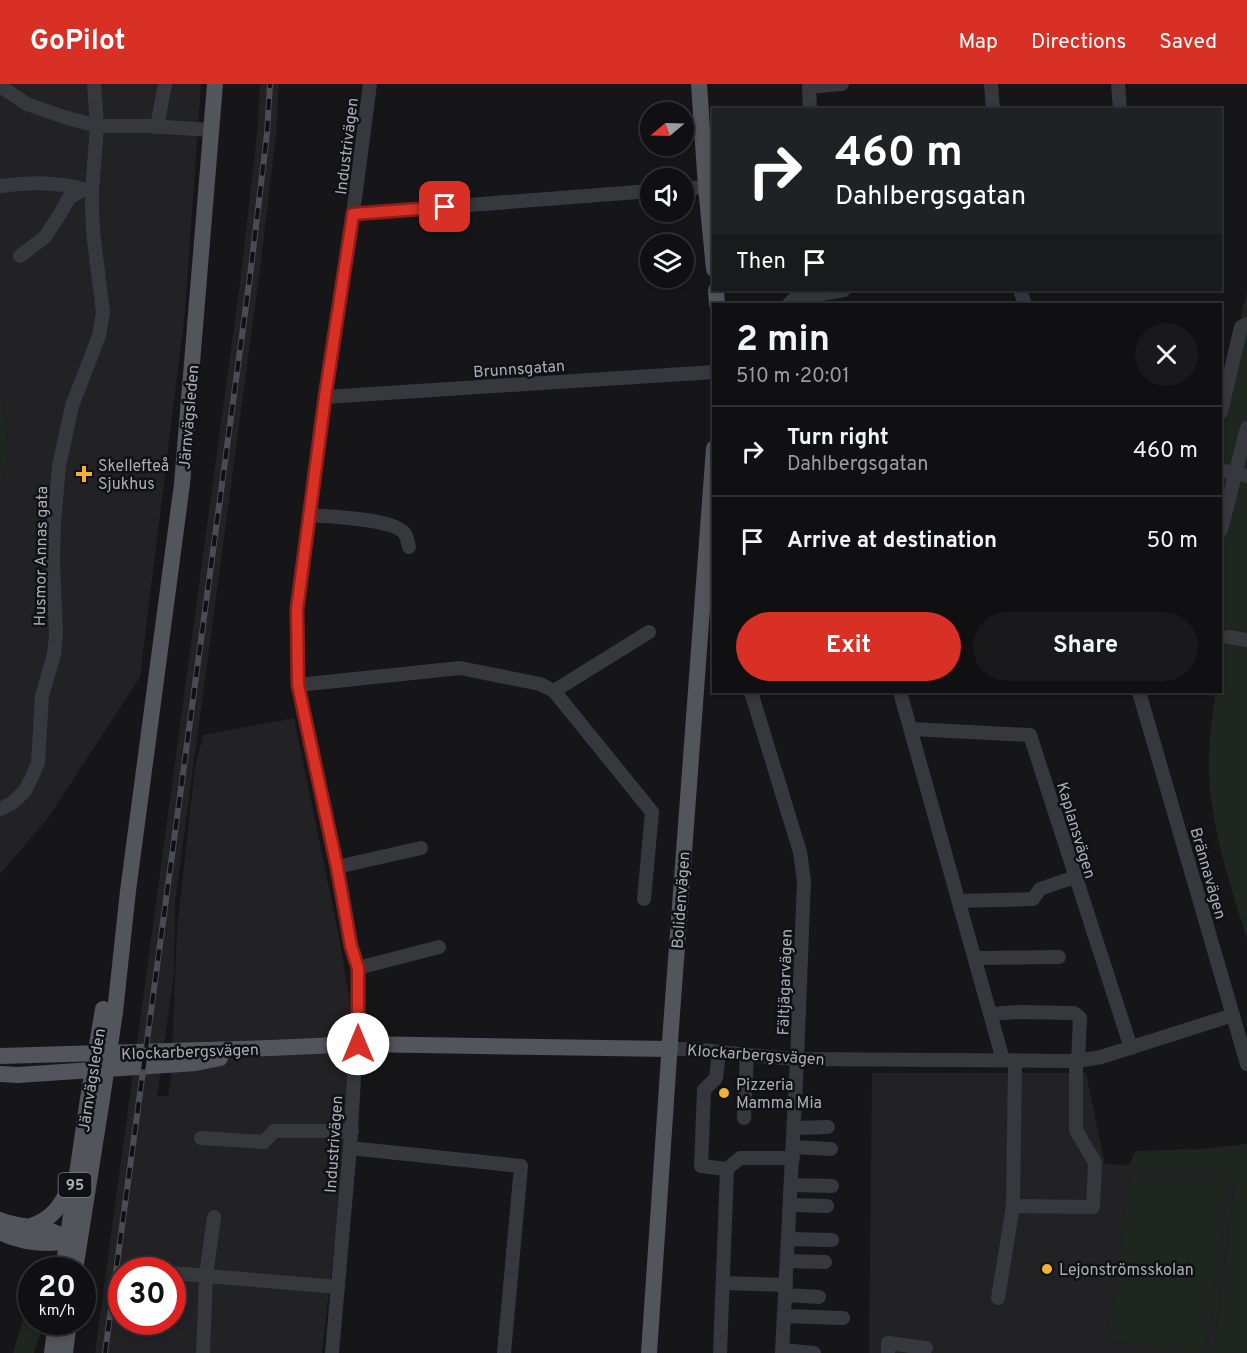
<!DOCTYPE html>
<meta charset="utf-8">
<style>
:root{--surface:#101012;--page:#19191b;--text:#f1f3f6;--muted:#9c9d9f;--line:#303032;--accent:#d93025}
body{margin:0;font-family:Overpass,sans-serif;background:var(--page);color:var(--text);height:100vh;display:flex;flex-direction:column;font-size:22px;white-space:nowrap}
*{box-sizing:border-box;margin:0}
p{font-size:20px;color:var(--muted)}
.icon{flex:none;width:33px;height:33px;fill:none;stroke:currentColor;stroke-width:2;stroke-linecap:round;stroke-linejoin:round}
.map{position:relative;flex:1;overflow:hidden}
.details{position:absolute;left:712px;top:219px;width:510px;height:390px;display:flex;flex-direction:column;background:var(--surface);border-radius:0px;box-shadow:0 3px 9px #0003,0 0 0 2px var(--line)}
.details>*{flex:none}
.banner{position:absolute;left:712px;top:24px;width:510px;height:183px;border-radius:0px;box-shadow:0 3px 9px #0003,0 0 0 2px var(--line);background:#202124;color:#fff;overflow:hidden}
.needle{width:39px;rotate:251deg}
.tools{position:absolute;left:640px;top:18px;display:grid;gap:12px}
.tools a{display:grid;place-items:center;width:54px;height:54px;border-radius:50%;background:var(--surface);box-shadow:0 3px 9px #0003,0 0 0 2px var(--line);font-size:30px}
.speed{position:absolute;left:18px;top:1173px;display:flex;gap:12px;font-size:30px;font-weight:700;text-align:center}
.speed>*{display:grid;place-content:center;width:78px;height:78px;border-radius:50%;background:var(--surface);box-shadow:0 3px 9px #0003,0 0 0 2px var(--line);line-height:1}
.speed small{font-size:15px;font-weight:400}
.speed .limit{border:9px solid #d22;background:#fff;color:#111}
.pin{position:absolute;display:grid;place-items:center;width:51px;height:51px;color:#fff;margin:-26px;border-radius:12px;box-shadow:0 3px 9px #0006}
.me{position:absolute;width:66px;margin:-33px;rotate:0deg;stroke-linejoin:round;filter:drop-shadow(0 0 4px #0008)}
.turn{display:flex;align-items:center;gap:21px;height:126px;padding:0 24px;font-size:27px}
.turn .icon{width:78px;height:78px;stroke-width:2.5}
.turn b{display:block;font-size:42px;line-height:51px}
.then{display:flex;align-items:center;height:57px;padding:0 24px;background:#0003;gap:12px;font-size:22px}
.round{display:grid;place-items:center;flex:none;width:63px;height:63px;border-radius:32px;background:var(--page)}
.overview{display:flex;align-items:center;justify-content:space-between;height:102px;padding:0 24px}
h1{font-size:36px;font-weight:700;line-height:45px}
.cta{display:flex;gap:12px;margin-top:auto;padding:12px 24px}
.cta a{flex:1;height:69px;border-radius:36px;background:var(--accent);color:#fff;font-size:24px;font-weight:700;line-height:69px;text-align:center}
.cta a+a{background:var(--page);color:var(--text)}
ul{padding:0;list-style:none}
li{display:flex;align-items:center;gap:18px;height:90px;padding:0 24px;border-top:2px solid var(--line)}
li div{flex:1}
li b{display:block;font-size:22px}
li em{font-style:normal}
header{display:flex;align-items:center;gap:36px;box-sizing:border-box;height:84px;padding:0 30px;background:var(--accent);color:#fff}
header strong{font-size:28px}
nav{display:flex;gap:33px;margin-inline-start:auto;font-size:21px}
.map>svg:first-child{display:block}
.built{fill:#222225;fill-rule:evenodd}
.green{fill:#1e261f}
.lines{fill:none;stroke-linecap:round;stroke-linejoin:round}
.minor{stroke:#37383d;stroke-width:14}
.major{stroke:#53555c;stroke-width:16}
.rail-casing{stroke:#4a4c52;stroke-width:6}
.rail{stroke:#111113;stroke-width:4;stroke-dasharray:11;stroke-linecap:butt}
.major-bridge{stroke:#53555c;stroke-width:16}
.route-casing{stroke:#8d1f18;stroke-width:15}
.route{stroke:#d93025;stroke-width:10}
.poi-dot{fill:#f2b134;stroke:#111113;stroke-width:2}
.labels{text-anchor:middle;stroke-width:5;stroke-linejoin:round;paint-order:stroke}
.shield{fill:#111113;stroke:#7b7e86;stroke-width:1.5}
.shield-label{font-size:15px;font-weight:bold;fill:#a8adb8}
.street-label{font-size:16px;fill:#a8adb8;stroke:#111113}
.poi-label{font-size:16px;fill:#a8adb8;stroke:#111113;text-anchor:start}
</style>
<header>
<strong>GoPilot</strong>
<nav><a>Map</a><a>Directions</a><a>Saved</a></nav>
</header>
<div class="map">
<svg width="1247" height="1269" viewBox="0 0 1247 1269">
<rect width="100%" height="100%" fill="#161618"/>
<g class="built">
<path d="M 0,0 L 201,0 L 185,228 L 140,593 L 48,734 L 0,790 L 0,408 L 8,371 L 4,318 L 0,310 Z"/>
<path d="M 260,0 L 279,0 L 276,51 L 259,193 L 175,819 L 174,889 L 157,1012 L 168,1012 L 171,994 L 177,845 L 195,683 L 203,651 L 294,634 L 340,858 L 352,931 L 346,1057 L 322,1269 L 95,1269 L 241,191 L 257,50 ZM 122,1186 L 172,1186 L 172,1238 L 122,1238 Z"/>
<path d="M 872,989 L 1086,989 L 1105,1080 L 1129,1081 L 1214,1091 L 1235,1101 L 1214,1269 L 869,1269 Z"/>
</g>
<g class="green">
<path d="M 1247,208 L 1247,855 C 1232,807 1215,757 1210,706 C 1207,676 1210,644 1215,614 L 1206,608 L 1221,608 L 1221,311 Z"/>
<path d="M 0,310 L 4,318 L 8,372 L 0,408 Z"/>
<path d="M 1247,1060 L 1247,1269 L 1214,1269 L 1235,1101 L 1214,1091 L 1129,1081 L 1136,1067 L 1200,1065 Z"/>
<path d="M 1131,1087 L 1230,1101 L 1205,1269 L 1107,1257 Z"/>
<path d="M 31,1224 L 32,1238 L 44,1238 L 34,1269 L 13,1269 L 25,1229 Z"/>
</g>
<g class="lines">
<g class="minor">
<path d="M 991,0 L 993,26"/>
<path d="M 1118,0 L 1120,26"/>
<path d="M 0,2 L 27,20 L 64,33 L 97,42 L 148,42 L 212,46"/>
<path d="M 810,26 L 809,3 L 842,0"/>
<path d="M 157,43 L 165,0"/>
<path d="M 0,102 C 28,98 59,98 87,106"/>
<path d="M 684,105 L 706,103"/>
<path d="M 353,130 L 651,107"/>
<path d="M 20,172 L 45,153 L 60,130 L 69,114 L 84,105"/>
<path d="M 820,206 L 821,210 L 844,206"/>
<path d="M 1020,206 L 1025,220"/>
<path d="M 789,220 L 796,213 L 821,210"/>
<path d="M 325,313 L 714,288"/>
<path d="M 1221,328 L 1241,243 L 1247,240"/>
<path d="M 1221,386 L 1247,392"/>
<path d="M 309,431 C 329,433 394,434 405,450 C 407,453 408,459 409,463"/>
<path d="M 1221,446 L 1247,344"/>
<path d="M 1228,553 L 1247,556"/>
<path d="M 298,601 L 460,584 L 540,600 L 554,607 L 649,548"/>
<path d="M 554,607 L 652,728 L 644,815"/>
<path d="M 751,608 L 800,768 L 804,797 L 797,975 L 782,1269"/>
<path d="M 900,608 L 1003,976"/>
<path d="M 1139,608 L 1247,980"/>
<path d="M 911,645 L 1030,651 L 1131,964"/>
<path d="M 0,725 L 12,719 L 24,708 L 31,695 L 38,679 L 42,612 L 54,570 L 56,551 L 53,477 L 54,439 L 59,382 L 72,322 L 99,252 L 103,228 L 93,148 L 92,124 L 92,107 L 97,42 L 94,0"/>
<path d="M 337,783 L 421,764"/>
<path d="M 959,817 L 1033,815 L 1040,805 L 1075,793"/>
<path d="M 975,874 L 1059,873"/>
<path d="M 358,884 L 439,863"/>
<path d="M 990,930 L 1018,928 L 1074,929 L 1080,934 L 1078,977"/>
<path d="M 670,965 L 694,965 L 747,971 L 797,975 L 1078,977 L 1101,973 L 1233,931"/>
<path d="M 719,968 L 716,994 L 704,1006 L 701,1082 L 727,1085"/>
<path d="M 744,1034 L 747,971"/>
<path d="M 794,1044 L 828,1043"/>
<path d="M 201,1054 L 264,1058 L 274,1047 L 352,1047"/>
<path d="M 793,1063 L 831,1065"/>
<path d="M 350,1064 L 521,1082 L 504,1269"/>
<path d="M 791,1101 L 832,1102"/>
<path d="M 790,1121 L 827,1122"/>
<path d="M 1013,1122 L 1093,1123 L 1095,1079 L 1076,1046 L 1076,977"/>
<path d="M 788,1155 L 832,1156"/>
<path d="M 787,1177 L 825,1178"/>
<path d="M 172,1189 L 338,1203"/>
<path d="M 723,1199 L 786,1201"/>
<path d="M 785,1211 L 819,1213"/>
<path d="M 998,1214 L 1013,1122 L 1015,976"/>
<path d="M 784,1232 L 843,1234"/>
<path d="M 782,1266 L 814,1269"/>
<path d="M 203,1269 L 206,1192 L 214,1133"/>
<path d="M 332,1269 L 350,1064 L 355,976 L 358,960 L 358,884 L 351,862 L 337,783 L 298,601 L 297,525 L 325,313 L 353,130 L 370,0"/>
<path d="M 720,1269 L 727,1085 L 740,1074 L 793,1074"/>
<path d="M 888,1269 L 888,1259 L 926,1264"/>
</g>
<g class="major">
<path d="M 699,0 L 706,103 L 714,185"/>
<path d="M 716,206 L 717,220"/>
<path d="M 115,928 L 128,807 L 182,400 L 215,0"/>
<path d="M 0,972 L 271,964 L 358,960 L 670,965"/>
<path d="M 0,990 L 18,991 L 196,979 L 220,974"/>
<path d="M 0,1136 C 23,1146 46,1139 67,1156"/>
<path d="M 31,1142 C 53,1135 61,1121 71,1101"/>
<path d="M 0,1148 C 15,1156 34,1159 51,1159 C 59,1159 67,1156 75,1156"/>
<path d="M 63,1186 L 88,1015"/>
<path d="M 75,1186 L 102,1015"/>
<path d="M 52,1269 L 56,1238"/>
<path d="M 65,1269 L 69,1238"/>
<path d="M 649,1269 L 671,943 L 714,364"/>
</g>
<defs>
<path id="rail" d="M 105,1269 L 250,192 L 267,50 L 270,0"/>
</defs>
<use href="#rail" class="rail-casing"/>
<use href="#rail" class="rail"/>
<g class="major-bridge">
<path d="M 88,1015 L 103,925"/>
<path d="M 102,1015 L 115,928"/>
</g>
</g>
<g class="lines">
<defs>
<path id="route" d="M 358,960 L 358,884 L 351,862 L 337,783 L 298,601 L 297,525 L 325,313 L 353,130 L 445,123"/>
</defs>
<use href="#route" class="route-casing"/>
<use href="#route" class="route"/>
</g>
<g class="poi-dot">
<path d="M81 381h6v6h6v6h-6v6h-6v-6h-6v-6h6z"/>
<circle cx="724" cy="1009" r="6"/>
<circle cx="1047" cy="1185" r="6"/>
</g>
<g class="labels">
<rect class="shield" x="58.5" y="1089" width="33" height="24" rx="4.5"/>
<g class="shield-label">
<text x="75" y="1106">95</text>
</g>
<g class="street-label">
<text transform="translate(346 62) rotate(-83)" y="6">Industrivägen</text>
<text transform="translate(519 284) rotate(-4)" y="6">Brunnsgatan</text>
<text transform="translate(188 333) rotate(-85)" y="6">Järnvägsleden</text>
<text transform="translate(40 472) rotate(-89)" y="6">Husmor Annas gata</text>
<text transform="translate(1077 746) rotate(73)" y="6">Kaplansvägen</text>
<text transform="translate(1209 789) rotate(74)" y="6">Brännavägen</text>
<text transform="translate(680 816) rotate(-86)" y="6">Bolidenvägen</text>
<text transform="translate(784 898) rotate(-88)" y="6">Fältjägarvägen</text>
<text transform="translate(190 967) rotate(-2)" y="6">Klockarbergsvägen</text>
<text transform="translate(756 970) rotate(4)" y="6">Klockarbergsvägen</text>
<text transform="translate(91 996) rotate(-81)" y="6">Järnvägsleden</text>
<text transform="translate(333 1060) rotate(-86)" y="6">Industrivägen</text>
</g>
<g class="poi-label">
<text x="98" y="387">Skellefteå<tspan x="98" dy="18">Sjukhus</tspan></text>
<text x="736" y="1006">Pizzeria<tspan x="736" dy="18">Mamma Mia</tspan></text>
<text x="1059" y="1191">Lejonströmsskolan</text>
</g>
</g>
</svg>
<div class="tools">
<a><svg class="needle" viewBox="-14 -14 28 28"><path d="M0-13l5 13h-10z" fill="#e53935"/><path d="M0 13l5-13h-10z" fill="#9c9d9f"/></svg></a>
<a><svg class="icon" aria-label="sound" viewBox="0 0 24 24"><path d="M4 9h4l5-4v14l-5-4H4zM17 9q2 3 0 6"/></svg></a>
<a><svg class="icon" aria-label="layers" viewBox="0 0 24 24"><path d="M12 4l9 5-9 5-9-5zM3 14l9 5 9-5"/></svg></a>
</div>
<div class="speed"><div>20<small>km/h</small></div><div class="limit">30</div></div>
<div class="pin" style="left:445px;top:123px;background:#d93025"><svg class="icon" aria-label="arrive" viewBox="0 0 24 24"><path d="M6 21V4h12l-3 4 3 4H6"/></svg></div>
<svg class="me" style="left:358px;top:960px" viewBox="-20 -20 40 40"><circle r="19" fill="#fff"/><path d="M0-13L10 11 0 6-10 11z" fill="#d93025"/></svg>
<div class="banner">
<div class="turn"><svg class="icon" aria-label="right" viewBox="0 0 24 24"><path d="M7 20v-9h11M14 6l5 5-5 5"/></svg><div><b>460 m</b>Dahlbergsgatan</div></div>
<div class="then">Then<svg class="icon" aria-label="arrive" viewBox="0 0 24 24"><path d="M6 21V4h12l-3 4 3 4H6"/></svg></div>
</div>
<section class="details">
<div class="overview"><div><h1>2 min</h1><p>510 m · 20:01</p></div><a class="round"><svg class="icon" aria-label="close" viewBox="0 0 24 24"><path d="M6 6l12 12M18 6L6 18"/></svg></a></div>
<ul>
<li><svg class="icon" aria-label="right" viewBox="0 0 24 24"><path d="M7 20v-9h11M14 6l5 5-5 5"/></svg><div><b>Turn right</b><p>Dahlbergsgatan</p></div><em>460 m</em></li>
<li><svg class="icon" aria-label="arrive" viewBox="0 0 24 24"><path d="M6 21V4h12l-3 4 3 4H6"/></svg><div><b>Arrive at destination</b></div><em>50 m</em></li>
</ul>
<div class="cta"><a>Exit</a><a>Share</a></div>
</section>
</div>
